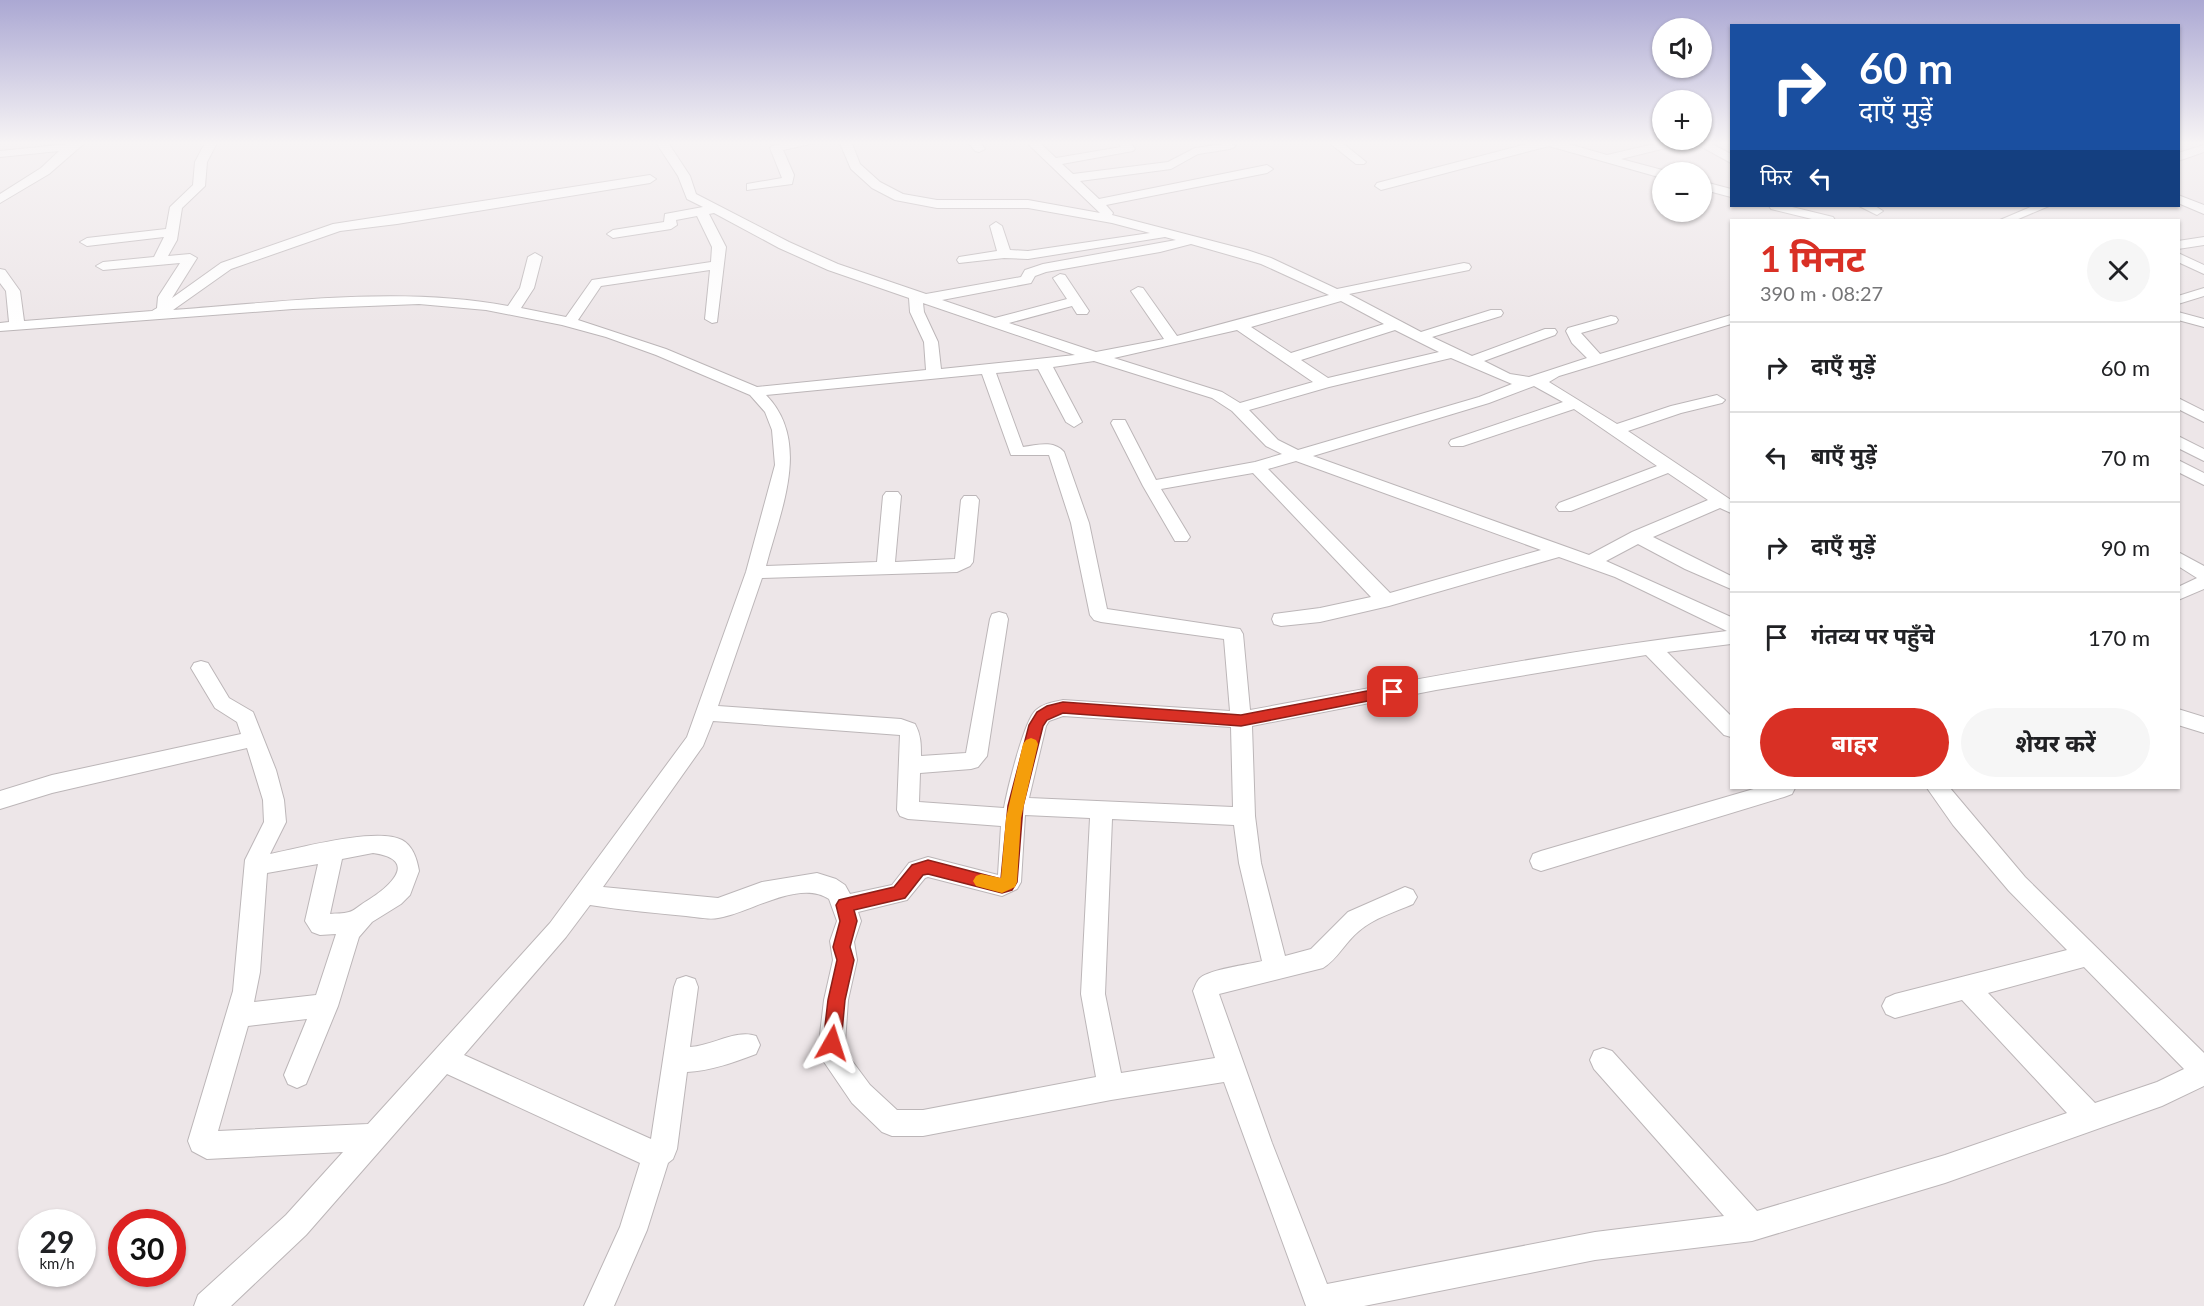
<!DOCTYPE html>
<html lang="hi">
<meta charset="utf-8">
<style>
:root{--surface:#fff;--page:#f6f6f6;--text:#202124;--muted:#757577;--line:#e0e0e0;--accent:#d93025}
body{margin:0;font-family:Lato,"Noto Sans Devanagari",sans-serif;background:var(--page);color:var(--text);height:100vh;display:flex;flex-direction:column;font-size:22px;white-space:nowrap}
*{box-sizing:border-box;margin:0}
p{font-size:20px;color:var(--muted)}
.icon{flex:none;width:33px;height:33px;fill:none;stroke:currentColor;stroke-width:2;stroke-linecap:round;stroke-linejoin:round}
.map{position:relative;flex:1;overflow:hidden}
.sheet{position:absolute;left:1730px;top:219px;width:450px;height:570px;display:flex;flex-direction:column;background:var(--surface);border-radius:0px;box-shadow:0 2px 4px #0004}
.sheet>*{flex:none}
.hud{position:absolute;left:1730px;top:24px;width:450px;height:183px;border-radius:0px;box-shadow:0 2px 4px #0004;background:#1a4fa0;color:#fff;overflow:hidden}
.controls{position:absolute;left:1652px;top:18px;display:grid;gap:12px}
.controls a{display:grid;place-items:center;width:60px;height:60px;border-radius:50%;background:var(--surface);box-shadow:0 2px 4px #0004;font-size:30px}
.speed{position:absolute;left:18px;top:1209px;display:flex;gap:12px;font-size:30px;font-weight:700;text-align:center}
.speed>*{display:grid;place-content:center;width:78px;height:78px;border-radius:50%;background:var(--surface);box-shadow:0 2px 4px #0004;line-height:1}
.speed small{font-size:15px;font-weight:400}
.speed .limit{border:9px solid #d22;background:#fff;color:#111}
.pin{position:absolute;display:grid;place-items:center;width:51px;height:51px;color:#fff;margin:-26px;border-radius:12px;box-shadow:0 3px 9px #0006}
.me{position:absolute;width:66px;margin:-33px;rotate:6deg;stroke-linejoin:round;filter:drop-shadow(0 0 4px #0008)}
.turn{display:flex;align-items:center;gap:21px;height:126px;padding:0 30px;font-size:27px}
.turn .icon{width:78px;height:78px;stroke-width:2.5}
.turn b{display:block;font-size:42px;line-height:51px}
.then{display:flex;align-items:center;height:57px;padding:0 30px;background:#0003;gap:12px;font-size:22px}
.round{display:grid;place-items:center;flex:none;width:63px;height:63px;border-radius:32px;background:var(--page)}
.head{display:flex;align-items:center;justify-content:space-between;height:102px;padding:0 30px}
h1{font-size:36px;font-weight:700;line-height:45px;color:var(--accent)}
.primary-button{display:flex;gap:12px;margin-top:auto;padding:12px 30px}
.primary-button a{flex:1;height:69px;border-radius:36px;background:var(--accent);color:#fff;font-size:24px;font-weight:700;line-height:69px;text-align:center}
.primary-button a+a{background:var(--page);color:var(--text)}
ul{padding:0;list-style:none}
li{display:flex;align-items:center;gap:18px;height:90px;padding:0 30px;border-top:2px solid var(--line)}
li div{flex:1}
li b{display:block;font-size:22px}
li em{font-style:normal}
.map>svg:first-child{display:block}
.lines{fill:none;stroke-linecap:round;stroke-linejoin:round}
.minor-casing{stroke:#bcb6b8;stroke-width:2}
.minor{fill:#fff;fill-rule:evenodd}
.route{fill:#d93025;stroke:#8d1f18;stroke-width:1.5}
.slow{fill:#f59e0b}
</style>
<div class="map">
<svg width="2204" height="1306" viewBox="0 0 2204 1306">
<rect width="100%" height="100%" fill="#ede6e8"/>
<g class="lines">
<defs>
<g id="minor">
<path d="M 72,141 L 87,141 L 49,174 L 0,203 L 0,194 L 41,168 L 59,151 L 0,157 L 0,151 L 68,144 Z"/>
<path d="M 206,141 L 218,141 L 207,162 L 205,186 L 182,208 L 177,240 L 168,256 L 190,254 L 197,258 L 172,298 L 221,263 L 333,224 L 650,175 L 656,179 L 650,183 L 397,224 L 340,231 L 231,269 L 173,310 C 281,302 401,286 508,306 L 520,288 L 528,257 L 535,253 L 542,257 L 534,288 L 521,308 L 566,317 L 592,280 L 711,262 L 712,247 L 697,216 L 676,220 L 677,225 L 671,229 L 613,238 L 607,234 L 613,230 L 664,222 L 665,214 L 703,207 L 687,199 L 678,176 L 655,141 L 667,141 L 690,176 L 696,194 L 789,242 L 838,264 L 926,294 L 1021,277 L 1025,270 L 1043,264 L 1176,240 L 1165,237 L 1028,259 L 1004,258 L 959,263 L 957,260 L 959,257 L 997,251 L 990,226 L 996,222 L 1002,226 L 1010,250 L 1028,251 L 1150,233 L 1112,223 L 1028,208 L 937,208 L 895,200 L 872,188 L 851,169 L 839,141 L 851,141 L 860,164 L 880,182 L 903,194 L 937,200 L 1028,200 L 1100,213 L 1025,141 L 1038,141 L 1056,158 L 1121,147 L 1117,141 L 1129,141 L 1135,149 L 1133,151 L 1062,164 L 1073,174 L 1168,162 L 1195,148 L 1230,143 L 1236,146 L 1230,149 L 1198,154 L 1171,169 L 1080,181 L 1099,199 L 1267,165 L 1273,169 L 1267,173 L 1106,205 L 1113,213 L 1112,215 L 1247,250 L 1271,258 L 1337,289 L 1464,263 L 1469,264 L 1471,267 L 1469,270 L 1349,294 L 1421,332 L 1491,310 L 1501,310 L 1503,313 L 1501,316 L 1432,337 L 1472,356 L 1545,329 L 1555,329 L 1557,332 L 1555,335 L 1484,361 L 1510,374 L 1529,377 L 1587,358 L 1572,343 L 1566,331 L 1568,328 L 1611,316 L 1616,317 L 1618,320 L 1616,323 L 1581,333 L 1600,354 L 1731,315 L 1731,324 L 1559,376 L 1549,382 L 1617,424 L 1671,406 L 1717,395 L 1725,400 L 1722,403 L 1681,413 L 1628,431 L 1731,500 L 1731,513 L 1720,508 L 1653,537 L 1731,576 L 1731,589 L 1685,569 L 1638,544 L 1606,561 L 1731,617 L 1731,644 L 1667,652 L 1731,716 L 1731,737 L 1724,735 L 1646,655 L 1436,690 L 1252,726 L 1255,816 L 1261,863 L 1285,956 L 1311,949 L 1348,912 L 1405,887 L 1413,890 L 1417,897 L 1413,904 C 1395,912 1374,918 1359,931 C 1345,942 1338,959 1323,968 L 1219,994 L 1272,1143 L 1327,1284 L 1595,1232 L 1724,1216 L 1594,1069 L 1590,1060 L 1594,1051 L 1603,1048 L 1612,1051 L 1757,1211 L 1945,1155 L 2067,1113 L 1962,1000 L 1895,1018 L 1886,1014 L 1882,1006 L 1886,998 L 1895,994 L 2067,950 L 2009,891 L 1953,825 L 1927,788 L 1950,788 L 2025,877 L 2204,1053 L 2204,1086 L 2162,1106 L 1945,1183 L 1752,1241 L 1595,1260 L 1364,1306 L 1306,1306 L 1224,1082 L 1111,1100 L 923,1136 L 892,1136 L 882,1132 L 852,1103 L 822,1059 L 819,1043 L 824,1000 L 833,960 L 830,941 L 837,921 L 829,899 C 799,879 750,913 718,918 C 709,920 696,917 686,916 C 654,913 622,910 590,905 L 566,937 L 464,1055 L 651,1139 L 674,987 L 677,979 L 686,976 L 695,979 L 698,987 L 690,1047 C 712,1046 736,1029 756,1036 L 760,1045 L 756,1054 C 735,1062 710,1071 687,1072 L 677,1149 L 673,1159 L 668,1163 L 647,1230 L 614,1306 L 584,1306 L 620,1227 L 640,1163 L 447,1074 L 306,1235 L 231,1306 L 194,1306 L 198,1295 L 286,1215 L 343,1152 L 207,1159 L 192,1151 L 188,1141 L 233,991 L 245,860 L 264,822 L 263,800 L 247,748 L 52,793 L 0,809 L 0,791 L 52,775 L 241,734 L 237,722 L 215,708 L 191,668 L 194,663 L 201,661 L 208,663 L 229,698 L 253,712 L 276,770 L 284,800 L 286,822 L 270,854 C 300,848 376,827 402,840 C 413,846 417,859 419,871 L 410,895 L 401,904 L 372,922 L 359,937 L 338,1006 L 306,1084 L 297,1088 L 288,1084 L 284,1075 L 307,1019 L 248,1026 L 218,1131 L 368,1124 L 550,923 L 687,737 L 746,572 L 775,465 L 772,430 L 765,412 L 750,395 L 656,355 L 606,337 L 562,325 L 486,310 L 419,304 L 293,309 L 0,331 L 0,323 L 9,322 L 6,291 L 0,283 L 0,269 L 5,270 L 20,291 L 24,321 L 152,311 L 157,308 L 158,297 L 180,263 L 103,270 L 96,266 L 103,262 L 154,257 L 164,237 L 87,246 L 80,242 L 87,238 L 166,229 L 170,207 L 193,185 L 195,162 ZM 714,213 L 779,248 L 828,270 L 909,298 L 910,312 L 924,342 L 926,370 L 757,387 L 666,349 L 578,320 L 601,286 L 710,270 L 705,319 L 712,323 L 717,322 L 726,247 L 709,214 ZM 1191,244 L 1261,264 L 1329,295 L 1177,336 L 1143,288 L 1138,287 L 1131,291 L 1164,339 L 1096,352 L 1009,323 L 1072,306 L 1077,314 L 1087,314 L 1089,311 L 1065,275 L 1060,274 L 1053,278 L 1067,299 L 995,318 L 942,300 L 1031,283 L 1035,276 L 1046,272 L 1160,252 ZM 1341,301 L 1384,324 L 1291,353 L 1251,327 ZM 923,303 L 1075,355 L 941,369 L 938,342 L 924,312 ZM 1237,330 L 1313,382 L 1240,403 L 1222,392 L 1114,358 ZM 1395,330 L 1439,352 L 1328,378 L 1301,360 ZM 1451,358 L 1512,384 L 1479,397 L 1298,450 L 1278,440 L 1249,410 L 1329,387 ZM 1094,361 L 1212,398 L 1232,411 L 1266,446 L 1282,454 L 1255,462 L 1156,480 L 1125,420 L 1113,420 L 1111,423 L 1143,486 L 1175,541 L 1187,541 L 1190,537 L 1161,489 L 1253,473 L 1371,597 L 1320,608 L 1274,614 L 1272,619 L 1274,624 L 1281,626 L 1320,622 L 1389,606 L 1559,557 L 1615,577 L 1727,631 C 1567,650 1409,681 1250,710 L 1243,634 L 1240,629 L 1107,609 L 1089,523 L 1064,452 C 1054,440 1037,445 1023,447 L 996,373 L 1038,369 L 1066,422 L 1074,427 L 1082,422 L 1053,367 ZM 982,374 L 1011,455 L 1049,455 L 1071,523 L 1090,615 L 1094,620 L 1101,622 L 1224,639 L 1230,711 L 1063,700 C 1054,702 1044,703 1036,710 C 1024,720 1007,791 1004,808 L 919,802 L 920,773 L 971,769 L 978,767 L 987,756 L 1008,619 L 1006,614 L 999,612 L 992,614 L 990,619 L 966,753 L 921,756 C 921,744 921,735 915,724 L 901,719 L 718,706 L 762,578 L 957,572 L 970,566 L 973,562 L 979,500 L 976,496 L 964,496 L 961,500 L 955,559 L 895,562 L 901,496 L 898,492 L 886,492 L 883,496 L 877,562 L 766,566 C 780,511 812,442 766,395 ZM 1534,386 L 1563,402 L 1451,440 L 1449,443 L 1451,446 L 1463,446 L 1574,409 L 1657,466 L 1559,503 L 1556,507 L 1559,511 L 1571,511 L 1668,473 L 1708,500 L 1632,532 L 1589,555 L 1313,456 L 1489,403 ZM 1296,461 L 1541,550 L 1390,593 L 1268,469 ZM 1063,716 L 1231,727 L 1233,807 L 1029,798 L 1046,726 L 1049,721 ZM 713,721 L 900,735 L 897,810 L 900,816 L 908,819 L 1001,826 L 998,875 L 928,857 L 909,863 L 892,885 L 850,894 L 845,885 L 836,879 L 817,873 L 762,882 L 718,898 L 603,887 L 703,746 ZM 1025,815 L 1090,818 L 1081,994 L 1096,1077 L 923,1110 L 897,1110 L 870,1085 L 847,1054 L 845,1043 L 848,1000 L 857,960 L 854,942 L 861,921 L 858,912 L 907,900 L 925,878 L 928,877 L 1002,896 L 1017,889 L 1021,882 ZM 1112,819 L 1234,825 L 1239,863 L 1262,961 C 1247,965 1211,969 1200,978 C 1196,982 1195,987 1193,991 L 1215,1058 L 1121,1073 L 1105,994 ZM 373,853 C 422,860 387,889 365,902 C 360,905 354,911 349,912 C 343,914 336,913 330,914 L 342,859 ZM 318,864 L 305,921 L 312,932 L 320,935 L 336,934 L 316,995 L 254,1002 L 260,972 L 267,873 ZM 2084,967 L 2184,1069 L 2157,1082 L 2095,1103 L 1988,993 Z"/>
<path d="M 793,141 L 817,141 L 815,143 L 783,150 L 794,175 L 792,184 L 747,190 L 747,184 L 782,178 L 770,148 L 772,146 Z"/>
<path d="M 967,141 L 979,141 L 985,149 L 979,152 L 975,151 Z"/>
<path d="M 1327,141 L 1340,141 L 1366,162 L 1364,164 L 1356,164 Z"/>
<path d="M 1539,141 L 1558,141 L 1607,155 L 1667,141 L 1688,141 L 1686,143 L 1621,159 L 1666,171 L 1662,172 L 1662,178 L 1549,146 L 1381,190 L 1375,186 L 1377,183 Z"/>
<path d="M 1691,141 L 1706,141 L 1731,154 L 1731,163 Z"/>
<path d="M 2204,145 L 2204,152 L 2178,161 L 2178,153 Z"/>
<path d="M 1701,181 L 1731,189 L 1731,197 L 1701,189 Z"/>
<path d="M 2178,195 L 2204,205 L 2204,214 L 2178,203 Z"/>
<path d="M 1769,206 L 1788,206 L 1833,217 L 1835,220 L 1816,220 L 1771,209 Z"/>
<path d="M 1859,206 L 1875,206 L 1883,211 L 1877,215 Z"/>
<path d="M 2033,206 L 2049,206 L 2016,220 L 2000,220 Z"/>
<path d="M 2204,237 L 2204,245 L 2178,249 L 2178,241 Z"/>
<path d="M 2178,253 L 2204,265 L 2204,274 L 2178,262 Z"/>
<path d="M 2204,288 L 2204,296 L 2178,304 L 2178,296 Z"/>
<path d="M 2178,312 L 2204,319 L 2204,327 L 2178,320 Z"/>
<path d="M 2178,398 L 2204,411 L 2204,422 L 2178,409 Z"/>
<path d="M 2178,436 L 2204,449 L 2204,461 L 2178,448 Z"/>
<path d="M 2178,460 L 2204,473 L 2204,485 L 2178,472 Z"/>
<path d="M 2178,552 L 2204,566 L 2204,589 L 2178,600 L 2178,587 L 2197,578 L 2178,566 Z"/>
<path d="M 2178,709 L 2204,717 L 2204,733 L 2178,725 Z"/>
<path d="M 1757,788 L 1795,788 L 1792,794 L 1784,797 L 1541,871 L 1533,868 L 1530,861 L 1533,854 L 1541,851 Z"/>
</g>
</defs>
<use href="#minor" class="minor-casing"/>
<use href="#minor" class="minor"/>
</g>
<linearGradient id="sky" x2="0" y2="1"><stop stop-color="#aba8d3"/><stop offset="0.44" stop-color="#f7f4f5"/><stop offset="1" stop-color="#f7f4f5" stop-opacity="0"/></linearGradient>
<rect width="2204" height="324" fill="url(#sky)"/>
<path class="route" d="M 1393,686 L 1398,688 L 1400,692 L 1398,695 L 1241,726 L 1063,713 L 1047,720 L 1043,726 L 1023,806 L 1017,882 L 1012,890 L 1002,893 L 928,874 L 923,875 L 905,898 L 854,910 L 857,921 L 850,947 L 854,960 L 845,1000 L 841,1043 L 838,1049 L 832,1052 L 825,1049 L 823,1043 L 828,1000 L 837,960 L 833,947 L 840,921 L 836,905 L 839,900 L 894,887 L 912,865 L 928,860 L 1001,879 L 1008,806 L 1029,725 L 1037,712 L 1047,706 L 1063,702 L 1241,715 Z"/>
<path class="slow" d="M 1031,738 L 1036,740 L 1038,744 L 1021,818 L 1017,882 L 1015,887 L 1002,893 L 976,886 L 973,881 L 976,876 L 981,874 L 1001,878 L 1006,818 L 1023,744 L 1026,740 Z"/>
</svg>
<div class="controls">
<a><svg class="icon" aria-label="sound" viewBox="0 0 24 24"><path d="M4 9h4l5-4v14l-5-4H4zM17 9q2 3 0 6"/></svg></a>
<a>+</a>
<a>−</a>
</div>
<div class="speed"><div>29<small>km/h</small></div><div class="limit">30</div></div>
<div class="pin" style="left:1393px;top:692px;background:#d93025"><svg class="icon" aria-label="arrive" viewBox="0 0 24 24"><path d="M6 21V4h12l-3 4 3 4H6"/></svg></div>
<svg class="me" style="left:832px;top:1043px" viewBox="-20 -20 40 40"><path d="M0-17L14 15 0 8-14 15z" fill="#d93025" stroke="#fff" stroke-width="4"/></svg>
<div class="hud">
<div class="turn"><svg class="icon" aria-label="right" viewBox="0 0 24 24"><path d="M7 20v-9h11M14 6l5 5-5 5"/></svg><div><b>60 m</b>दाएँ मुड़ें</div></div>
<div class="then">फिर<svg class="icon" aria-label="left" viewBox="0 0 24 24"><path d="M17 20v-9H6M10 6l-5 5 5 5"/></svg></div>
</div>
<section class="sheet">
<div class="head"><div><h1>1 मिनट</h1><p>390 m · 08:27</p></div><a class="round"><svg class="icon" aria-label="close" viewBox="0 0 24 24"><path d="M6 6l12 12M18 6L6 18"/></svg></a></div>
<ul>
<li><svg class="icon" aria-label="right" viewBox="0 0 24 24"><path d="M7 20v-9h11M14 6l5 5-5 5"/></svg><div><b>दाएँ मुड़ें</b></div><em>60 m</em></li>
<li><svg class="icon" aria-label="left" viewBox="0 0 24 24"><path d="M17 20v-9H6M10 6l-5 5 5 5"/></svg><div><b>बाएँ मुड़ें</b></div><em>70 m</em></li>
<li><svg class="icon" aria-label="right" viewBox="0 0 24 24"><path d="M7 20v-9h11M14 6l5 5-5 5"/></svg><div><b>दाएँ मुड़ें</b></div><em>90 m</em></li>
<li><svg class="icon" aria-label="arrive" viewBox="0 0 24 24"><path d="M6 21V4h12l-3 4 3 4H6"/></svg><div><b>गंतव्य पर पहुँचे</b></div><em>170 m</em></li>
</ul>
<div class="primary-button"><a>बाहर</a><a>शेयर करें</a></div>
</section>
</div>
